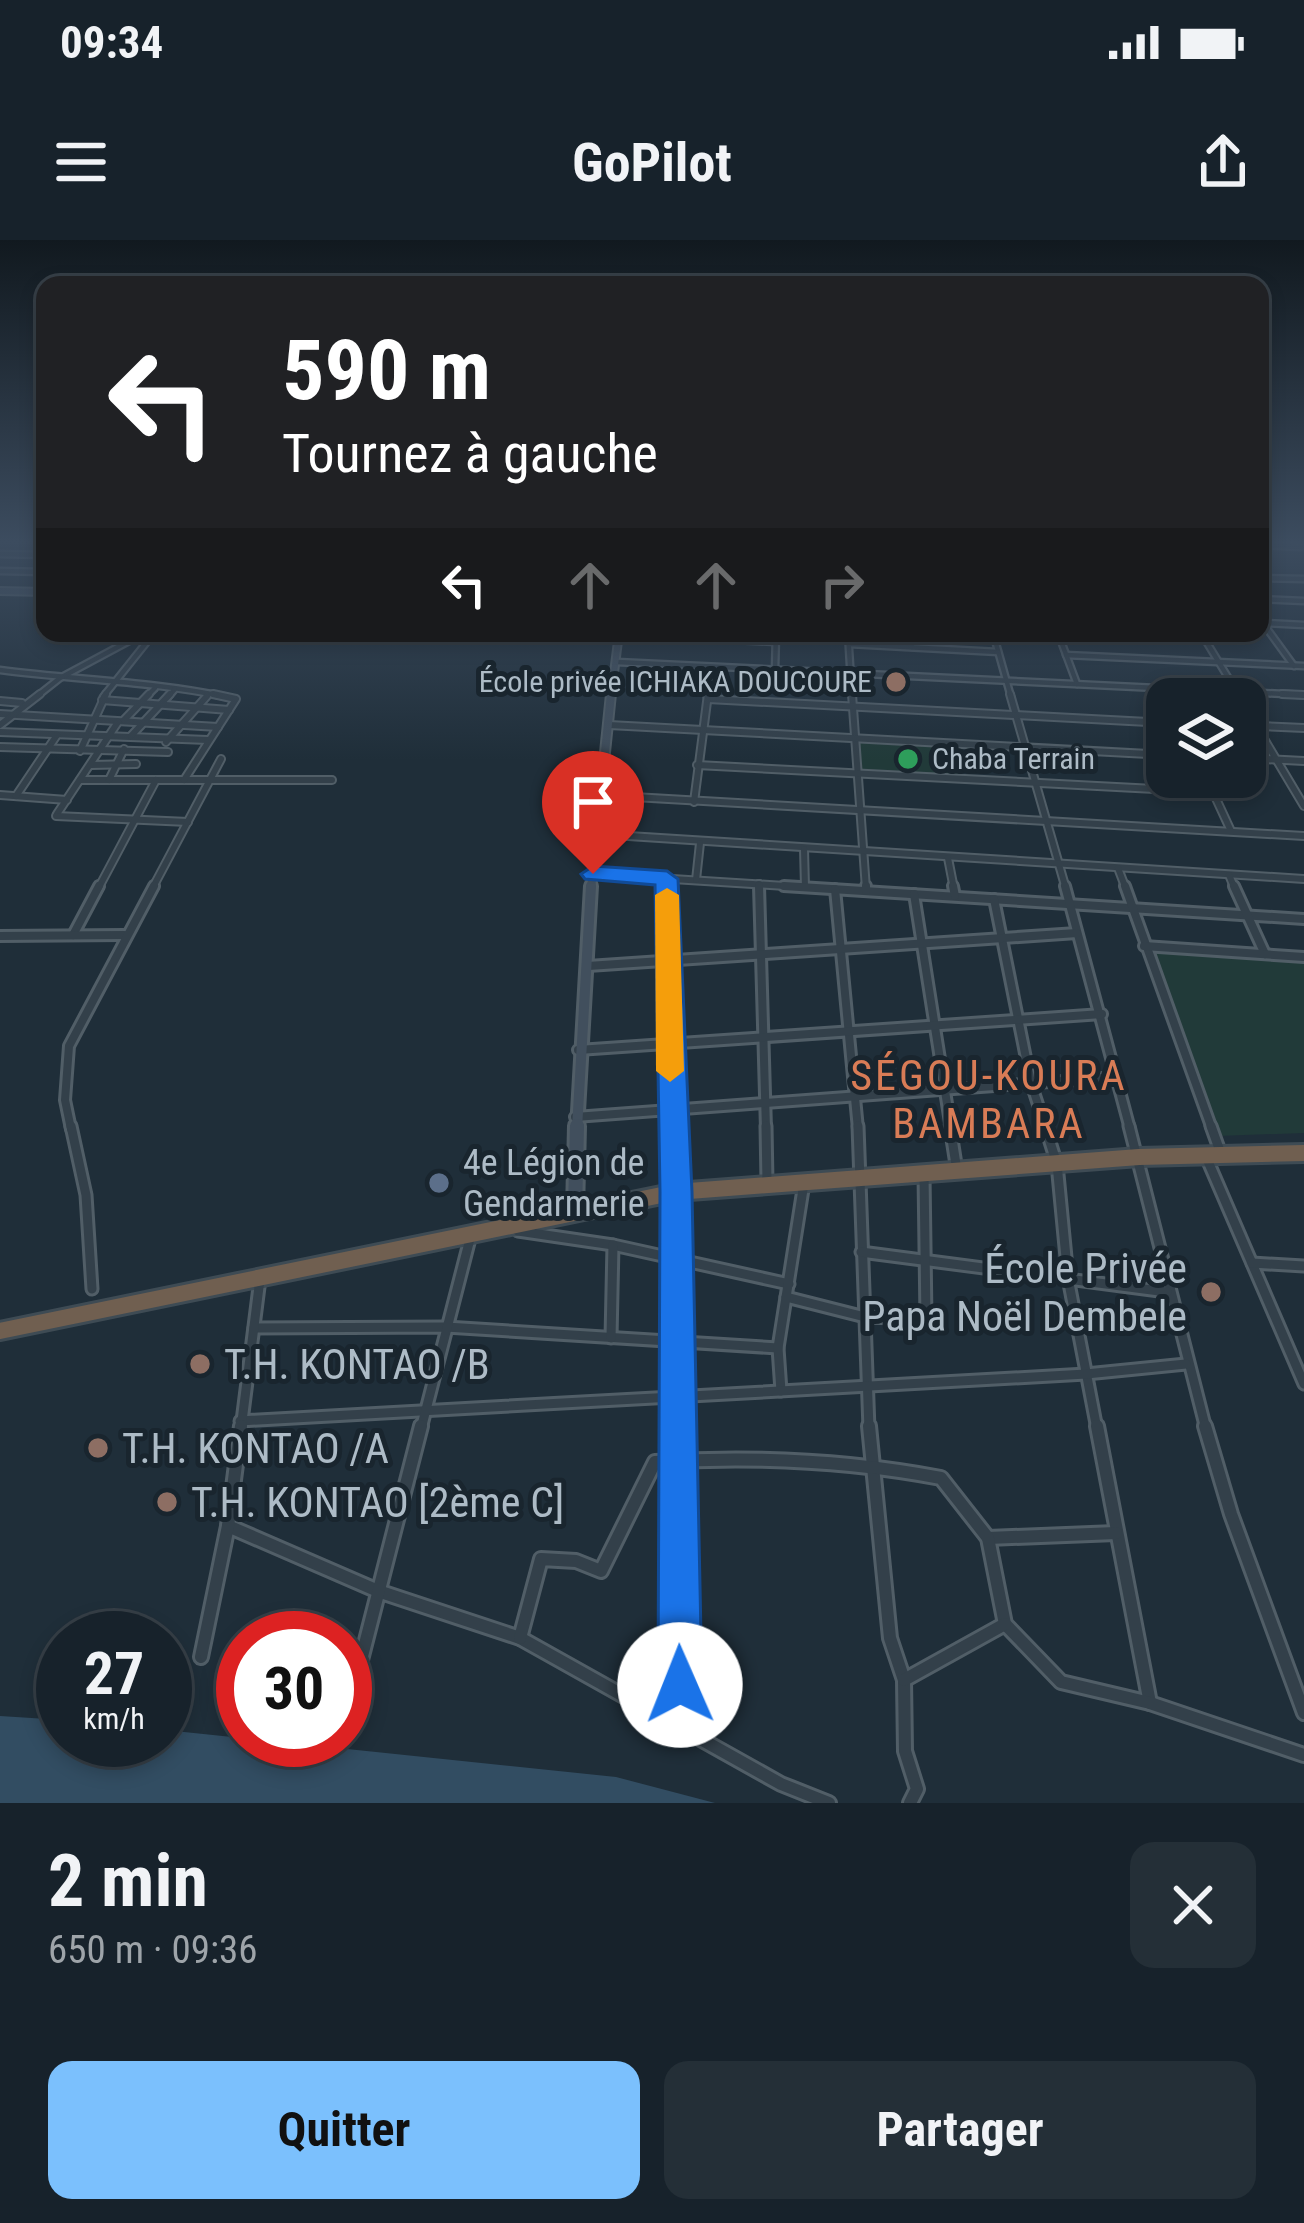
<!DOCTYPE html>
<html lang="fr">
<meta charset="utf-8">
<style>
:root{--surface:#17222b;--page:#242f37;--text:#f1f3f6;--muted:#9ea4a9;--line:#363f47;--accent:#7bc0fd}
body{margin:0;font-family:"Roboto Condensed",sans-serif;background:var(--page);color:var(--text);height:100vh;display:flex;flex-direction:column;font-size:45px;white-space:nowrap}
*{box-sizing:border-box;margin:0}
p{font-size:39px;color:var(--muted)}
.icon{flex:none;width:66px;height:66px;fill:none;stroke:currentColor;stroke-width:2;stroke-linecap:round;stroke-linejoin:round}
.map{position:relative;height:1563px;overflow:hidden}
.side{display:flex;flex-direction:column;background:var(--surface);flex:1}
.side>*{flex:none}
.top-card{position:absolute;left:36px;top:36px;width:1233px;height:366px;border-radius:24px;box-shadow:0 6px 18px #0003,0 0 0 3px var(--line);background:#202124;color:#fff;overflow:hidden}
.fabs{position:absolute;left:1146px;top:438px;display:grid;gap:24px}
.fabs a{display:grid;place-items:center;width:120px;height:120px;border-radius:24px;background:var(--surface);box-shadow:0 6px 18px #0003,0 0 0 3px var(--line);font-size:60px}
.speed{position:absolute;left:36px;top:1371px;display:flex;gap:24px;font-size:60px;font-weight:700;text-align:center}
.speed>*{display:grid;place-content:center;width:156px;height:156px;border-radius:50%;background:var(--surface);box-shadow:0 6px 18px #0003,0 0 0 3px var(--line);line-height:1}
.speed small{font-size:30px;font-weight:400}
.speed .limit{border:18px solid #d22;background:#fff;color:#111}
.pin{position:absolute;display:grid;place-items:center;width:102px;height:102px;color:#fff;margin:-123px -51px;border-radius:50% 50% 50% 0;rotate:-45deg;box-shadow:0 0 12px #0007}
.pin .icon{rotate:45deg}
.me{position:absolute;width:132px;margin:-66px;rotate:359deg;stroke-linejoin:round;filter:drop-shadow(0 0 9px #0008)}
.turn{display:flex;align-items:center;gap:42px;height:252px;padding:0 48px;font-size:54px}
.turn .icon{width:156px;height:156px;stroke-width:2.5}
.turn b{display:block;font-size:84px;line-height:102px}
.lanes{display:flex;align-items:center;height:114px;padding:0 48px;background:#0003;justify-content:center;gap:60px;direction:ltr}
.lanes .off{opacity:.35}
.round{display:grid;place-items:center;flex:none;width:126px;height:126px;border-radius:24px;background:var(--page)}
.summary{display:flex;align-items:center;justify-content:space-between;height:204px;padding:0 48px}
h1{font-size:72px;font-weight:700;line-height:90px}
.primary-button{display:flex;gap:24px;margin-top:auto;padding:24px 48px}
.primary-button a{flex:1;height:138px;border-radius:24px;background:var(--accent);color:#111;font-size:48px;font-weight:700;line-height:138px;text-align:center}
.primary-button a+a{background:var(--page);color:var(--text)}
.status{display:flex;justify-content:space-between;align-items:center;height:84px;padding:0 60px;background:var(--surface);direction:ltr}
.status svg{height:33px;fill:currentColor}
header{display:flex;justify-content:space-between;align-items:center;height:156px;padding:0 48px;background:var(--surface);font-size:54px;font-weight:700}
.map>svg:first-child{display:block}
.green{fill:#213a39}
.water{fill:#324d62}
.lines{fill:none;stroke-linecap:round;stroke-linejoin:round}
.street-far4-casing{stroke:#515e67;stroke-width:9}
.street-far3-casing{stroke:#515e67;stroke-width:10}
.street-far2-casing{stroke:#515e67;stroke-width:14}
.street-far1-casing{stroke:#515e67;stroke-width:15}
.street-casing{stroke:#515e67;stroke-width:18}
.secondary-far3-casing{stroke:#515e67;stroke-width:10}
.secondary-far2-casing{stroke:#515e67;stroke-width:12}
.secondary-far1-casing{stroke:#515e67;stroke-width:16}
.secondary-casing{stroke:#515e67;stroke-width:20}
.highway-casing{stroke:#3e4b54;stroke-width:22}
.street-far4{stroke:#33404a;stroke-width:4.5}
.street-far3{stroke:#33404a;stroke-width:6}
.street-far2{stroke:#33404a;stroke-width:8}
.street-far1{stroke:#33404a;stroke-width:9}
.street{stroke:#33404a;stroke-width:12}
.secondary-far3{stroke:#414f5d;stroke-width:6}
.secondary-far2{stroke:#414f5d;stroke-width:8}
.secondary-far1{stroke:#414f5d;stroke-width:10}
.secondary{stroke:#414f5d;stroke-width:14}
.highway{stroke:#705f50;stroke-width:16}
.route{fill:#1a73e8;stroke:#114b97;stroke-width:3}
.slow{fill:#f59e0b}
.education-dot{fill:#8d6e63;stroke:#19252e;stroke-width:4.5}
.leisure-dot{fill:#2e9e5b;stroke:#19252e;stroke-width:4.5}
.service-dot{fill:#5c6f8a;stroke:#19252e;stroke-width:4.5}
.labels{text-anchor:middle;stroke-width:10;stroke-linejoin:round;paint-order:stroke}
.far-poi-label{font-size:30px;fill:#adbbc6;stroke:#19252e;text-anchor:end}
.poi-label{font-size:36px;fill:#adbbc6;stroke:#19252e;text-anchor:start}
.quarter-label{font-size:42px;letter-spacing:3px;fill:#d97c56;stroke:#19252e}
.near-poi-label{font-size:42px;fill:#adbbc6;stroke:#19252e;text-anchor:start}
</style>
<div class="status"><b>09:34</b><svg viewBox="0 0 49 12"><path d="M0 12V9h3v3zM5 12V6h3v6zM10 12V3h3v9zM15 12V0h3v12zM26 1h20v11H26zM47 4h2v5h-2z"/></svg></div>
<header><svg class="icon" aria-label="menu" viewBox="0 0 24 24"><path d="M4 6h16M4 12h16M4 18h16"/></svg>GoPilot<svg class="icon" aria-label="share" viewBox="0 0 24 24"><path d="M12 15V3M7 8l5-5 5 5M5 13v7h14v-7"/></svg></header>
<div class="map">
<svg width="1304" height="1563" viewBox="0 0 1304 1563">
<rect width="100%" height="100%" fill="#1f2e39"/>
<g class="green">
<path d="M 857,499 L 955,504 L 961,540 L 860,534 Z"/>
<path d="M 1153,713 L 1304,722 L 1304,893 L 1217,896 Z"/>
</g>
<path class="water" d="M 0,1476 L 63,1480 L 63,1500 L 165,1500 L 165,1490 L 616,1537 L 715,1563 L 0,1563 Z"/>
<g class="lines">
<defs>
<g id="street-far4">
<path d="M 1260,305 L 1301,307"/>
<path d="M 0,314 L 45,315"/>
<path d="M 0,331 L 45,332"/>
<path d="M 1260,338 L 1304,339"/>
<path d="M 1260,359 L 1304,361"/>
<path d="M 1260,379 L 1294,426"/>
<path d="M 1264,383 L 1304,385"/>
<path d="M 848,393 L 852,457"/>
<path d="M 910,393 L 912,407"/>
<path d="M 993,393 L 1011,457"/>
<path d="M 1058,393 L 1077,444"/>
<path d="M 1201,393 L 1240,457"/>
<path d="M 619,394 L 776,402"/>
<path d="M 849,404 L 998,412"/>
<path d="M 1066,415 L 1304,426"/>
<path d="M 617,422 L 1304,455"/>
<path d="M 0,430 C 76,440 152,441 227,457"/>
<path d="M 775,430 L 776,393"/>
<path d="M 36,457 L 60,438 L 144,393"/>
<path d="M 103,457 L 154,393"/>
<path d="M 146,457 L 155,448"/>
<path d="M 168,457 L 175,449"/>
<path d="M 707,457 L 711,427"/>
</g>
<g id="street-far3">
<path d="M 852,454 L 866,649"/>
<path d="M 1010,454 L 1066,649"/>
<path d="M 1238,454 L 1241,459"/>
<path d="M 1282,454 L 1304,455"/>
<path d="M 708,459 L 1167,483"/>
<path d="M 102,460 L 229,470"/>
<path d="M 0,461 L 22,463"/>
<path d="M 1245,467 L 1304,566"/>
<path d="M 0,474 L 218,487"/>
<path d="M 124,480 L 149,454"/>
<path d="M 0,485 L 40,454"/>
<path d="M 609,485 L 1167,515"/>
<path d="M 1258,486 L 1304,488"/>
<path d="M 0,492 L 208,500"/>
<path d="M 131,496 L 170,454"/>
<path d="M 166,502 L 207,456"/>
<path d="M 0,507 L 168,512"/>
<path d="M 80,511 L 106,454"/>
<path d="M 1245,518 L 1304,521"/>
<path d="M 91,525 L 136,524"/>
<path d="M 697,525 L 1212,552"/>
<path d="M 1206,537 L 1231,591"/>
<path d="M 80,540 L 332,540"/>
<path d="M 109,540 L 124,509"/>
<path d="M 184,540 L 236,459 L 213,454"/>
<path d="M 0,555 L 67,560"/>
<path d="M 599,555 L 1304,596"/>
<path d="M 16,556 L 57,495"/>
<path d="M 694,562 L 708,454"/>
<path d="M 57,574 L 118,482"/>
<path d="M 56,576 L 188,582"/>
<path d="M 597,594 L 1304,639"/>
<path d="M 804,609 L 805,647"/>
<path d="M 948,618 L 954,649"/>
<path d="M 1118,628 L 1126,649"/>
<path d="M 593,634 L 832,649"/>
<path d="M 1229,635 L 1235,649"/>
<path d="M 667,639 L 667,649"/>
<path d="M 696,640 L 700,603"/>
<path d="M 759,644 L 759,649"/>
<path d="M 98,649 L 156,540"/>
<path d="M 152,649 L 221,519"/>
</g>
<g id="street-far2">
<path d="M 667,646 L 674,889"/>
<path d="M 759,646 L 766,889"/>
<path d="M 784,646 L 1304,679"/>
<path d="M 866,646 L 866,651"/>
<path d="M 953,646 L 955,656"/>
<path d="M 1065,646 L 1130,889"/>
<path d="M 1125,646 L 1212,889"/>
<path d="M 1234,646 L 1265,714"/>
<path d="M 835,649 L 858,889"/>
<path d="M 914,654 L 951,889"/>
<path d="M 994,659 L 1031,843 L 1046,889"/>
<path d="M 73,695 L 99,646"/>
<path d="M 0,696 L 124,695"/>
<path d="M 1144,706 L 1304,717"/>
<path d="M 588,726 L 1077,693"/>
<path d="M 578,810 L 1102,774"/>
<path d="M 575,877 L 1117,837"/>
<path d="M 71,889 L 65,860 L 69,806 L 154,646"/>
</g>
<g id="street-far1">
<path d="M 71,886 L 86,955 L 92,1049"/>
<path d="M 674,886 L 676,1189"/>
<path d="M 766,886 L 767,942"/>
<path d="M 858,886 L 869,1189"/>
<path d="M 950,886 L 957,931"/>
<path d="M 1045,886 L 1057,924 L 1068,1038 L 1097,1189"/>
<path d="M 1129,886 L 1206,1189"/>
<path d="M 1211,886 L 1221,914"/>
<path d="M 1207,919 L 1304,1144"/>
<path d="M 518,991 L 613,1005 L 789,1044"/>
<path d="M 861,1012 L 1167,1052"/>
<path d="M 1252,1023 L 1304,1026"/>
<path d="M 786,1057 L 865,1077 L 926,1079 L 924,935"/>
<path d="M 254,1088 L 446,1087 L 778,1108"/>
<path d="M 611,1098 L 613,1005"/>
<path d="M 781,1151 L 778,1108 L 804,943"/>
<path d="M 240,1181 L 1086,1134 L 1186,1124"/>
<path d="M 241,1189 L 260,1039"/>
<path d="M 421,1189 L 471,995"/>
</g>
<g id="street">
<path d="M 676,1186 L 681,1490"/>
<path d="M 869,1186 L 890,1398 L 904,1440 L 905,1511 L 917,1549 L 910,1563"/>
<path d="M 1097,1186 L 1150,1463"/>
<path d="M 1205,1186 L 1231,1274 L 1304,1473"/>
<path d="M 228,1286 L 378,1351 L 520,1398 L 781,1544 L 829,1563"/>
<path d="M 988,1298 L 1116,1293"/>
<path d="M 520,1398 L 541,1319 L 576,1321 L 601,1331 L 655,1222 C 752,1216 846,1220 941,1238 L 988,1298 L 1005,1384 L 1061,1442 L 1150,1463 L 1304,1515"/>
<path d="M 201,1417 L 228,1286 L 241,1186"/>
<path d="M 904,1440 L 1005,1384"/>
<path d="M 352,1455 L 421,1186"/>
</g>
<g id="secondary-far3">
<path d="M 0,351 L 45,352"/>
<path d="M 611,457 L 619,393"/>
</g>
<path id="secondary-far2" d="M 591,649 L 611,454"/>
<path id="secondary-far1" d="M 577,889 L 591,646"/>
<path id="secondary" d="M 575,971 L 577,886"/>
<path id="highway" d="M 0,1091 L 676,952 L 1139,917 L 1304,913"/>
</defs>
<use href="#street-far4" class="street-far4-casing"/>
<use href="#street-far3" class="street-far3-casing"/>
<use href="#street-far2" class="street-far2-casing"/>
<use href="#street-far1" class="street-far1-casing"/>
<use href="#street" class="street-casing"/>
<use href="#secondary-far3" class="secondary-far3-casing"/>
<use href="#secondary-far2" class="secondary-far2-casing"/>
<use href="#secondary-far1" class="secondary-far1-casing"/>
<use href="#secondary" class="secondary-casing"/>
<use href="#highway" class="highway-casing"/>
<use href="#street-far4" class="street-far4"/>
<use href="#street-far3" class="street-far3"/>
<use href="#street-far2" class="street-far2"/>
<use href="#street-far1" class="street-far1"/>
<use href="#street" class="street"/>
<use href="#secondary-far3" class="secondary-far3"/>
<use href="#secondary-far2" class="secondary-far2"/>
<use href="#secondary-far1" class="secondary-far1"/>
<use href="#secondary" class="secondary"/>
<use href="#highway" class="highway"/>
</g>
<linearGradient id="sky" x2="0" y2="1"><stop stop-color="#11191f"/><stop offset="0.58" stop-color="#3c4c5f"/><stop offset="1" stop-color="#3c4c5f" stop-opacity="0"/></linearGradient>
<rect width="1304" height="520" fill="url(#sky)"/>
<path class="route" d="M 593,626 L 667,631 L 678,639 L 692,952 L 702,1445 L 696,1461 L 680,1467 L 665,1461 L 658,1445 L 660,952 L 655,645 L 585,639 L 581,634 Z"/>
<path class="slow" d="M 667,648 L 679,655 L 684,831 L 670,842 L 656,831 L 655,655 Z"/>
<g class="education-dot">
<circle cx="896" cy="442" r="12"/>
<circle cx="1211" cy="1052" r="12"/>
<circle cx="200" cy="1124" r="12"/>
<circle cx="98" cy="1208" r="12"/>
<circle cx="167" cy="1262" r="12"/>
</g>
<circle class="leisure-dot" cx="908" cy="519" r="12"/>
<circle class="service-dot" cx="439" cy="943" r="12"/>
<g class="labels">
<g class="far-poi-label">
<text x="872" y="452">École privée ICHIAKA DOUCOURE</text>
<text x="932" y="529" text-anchor="start">Chaba Terrain</text>
</g>
<g class="poi-label">
<text x="463" y="935">4e Légion de<tspan x="463" dy="41">Gendarmerie</tspan></text>
</g>
<g class="quarter-label">
<text x="989" y="850">SÉGOU-KOURA<tspan x="989" dy="48">BAMBARA</tspan></text>
</g>
<g class="near-poi-label">
<text x="1187" y="1043" text-anchor="end">École Privée<tspan x="1187" dy="48">Papa Noël Dembele</tspan></text>
<text x="224" y="1139">T.H. KONTAO /B</text>
<text x="122" y="1223">T.H. KONTAO /A</text>
<text x="191" y="1277">T.H. KONTAO [2ème C]</text>
</g>
</g>
</svg>
<div class="fabs">
<a><svg class="icon" aria-label="layers" viewBox="0 0 24 24"><path d="M12 4l9 5-9 5-9-5zM3 14l9 5 9-5"/></svg></a>
</div>
<div class="speed"><div>27<small>km/h</small></div><div class="limit">30</div></div>
<div class="pin" style="left:593px;top:634px;background:#d93025"><svg class="icon" aria-label="arrive" viewBox="0 0 24 24"><path d="M6 21V4h12l-3 4 3 4H6"/></svg></div>
<svg class="me" style="left:680px;top:1445px" viewBox="-20 -20 40 40"><circle r="19" fill="#fff"/><path d="M0-13L10 11 0 6-10 11z" fill="#1a73e8"/></svg>
<div class="top-card">
<div class="turn"><svg class="icon" aria-label="left" viewBox="0 0 24 24"><path d="M17 20v-9H6M10 6l-5 5 5 5"/></svg><div><b>590 m</b>Tournez à gauche</div></div>
<div class="lanes"><svg class="icon" aria-label="left" viewBox="0 0 24 24"><path d="M17 20v-9H6M10 6l-5 5 5 5"/></svg><svg class="icon off" aria-label="ahead" viewBox="0 0 24 24"><path d="M12 20V5M6 11l6-6 6 6"/></svg><svg class="icon off" aria-label="ahead" viewBox="0 0 24 24"><path d="M12 20V5M6 11l6-6 6 6"/></svg><svg class="icon off" aria-label="right" viewBox="0 0 24 24"><path d="M7 20v-9h11M14 6l5 5-5 5"/></svg></div>
</div>
</div>
<section class="side">
<div class="summary"><div><h1>2 min</h1><p>650 m · 09:36</p></div><a class="round"><svg class="icon" aria-label="close" viewBox="0 0 24 24"><path d="M6 6l12 12M18 6L6 18"/></svg></a></div>
<div class="primary-button"><a>Quitter</a><a>Partager</a></div>
</section>
